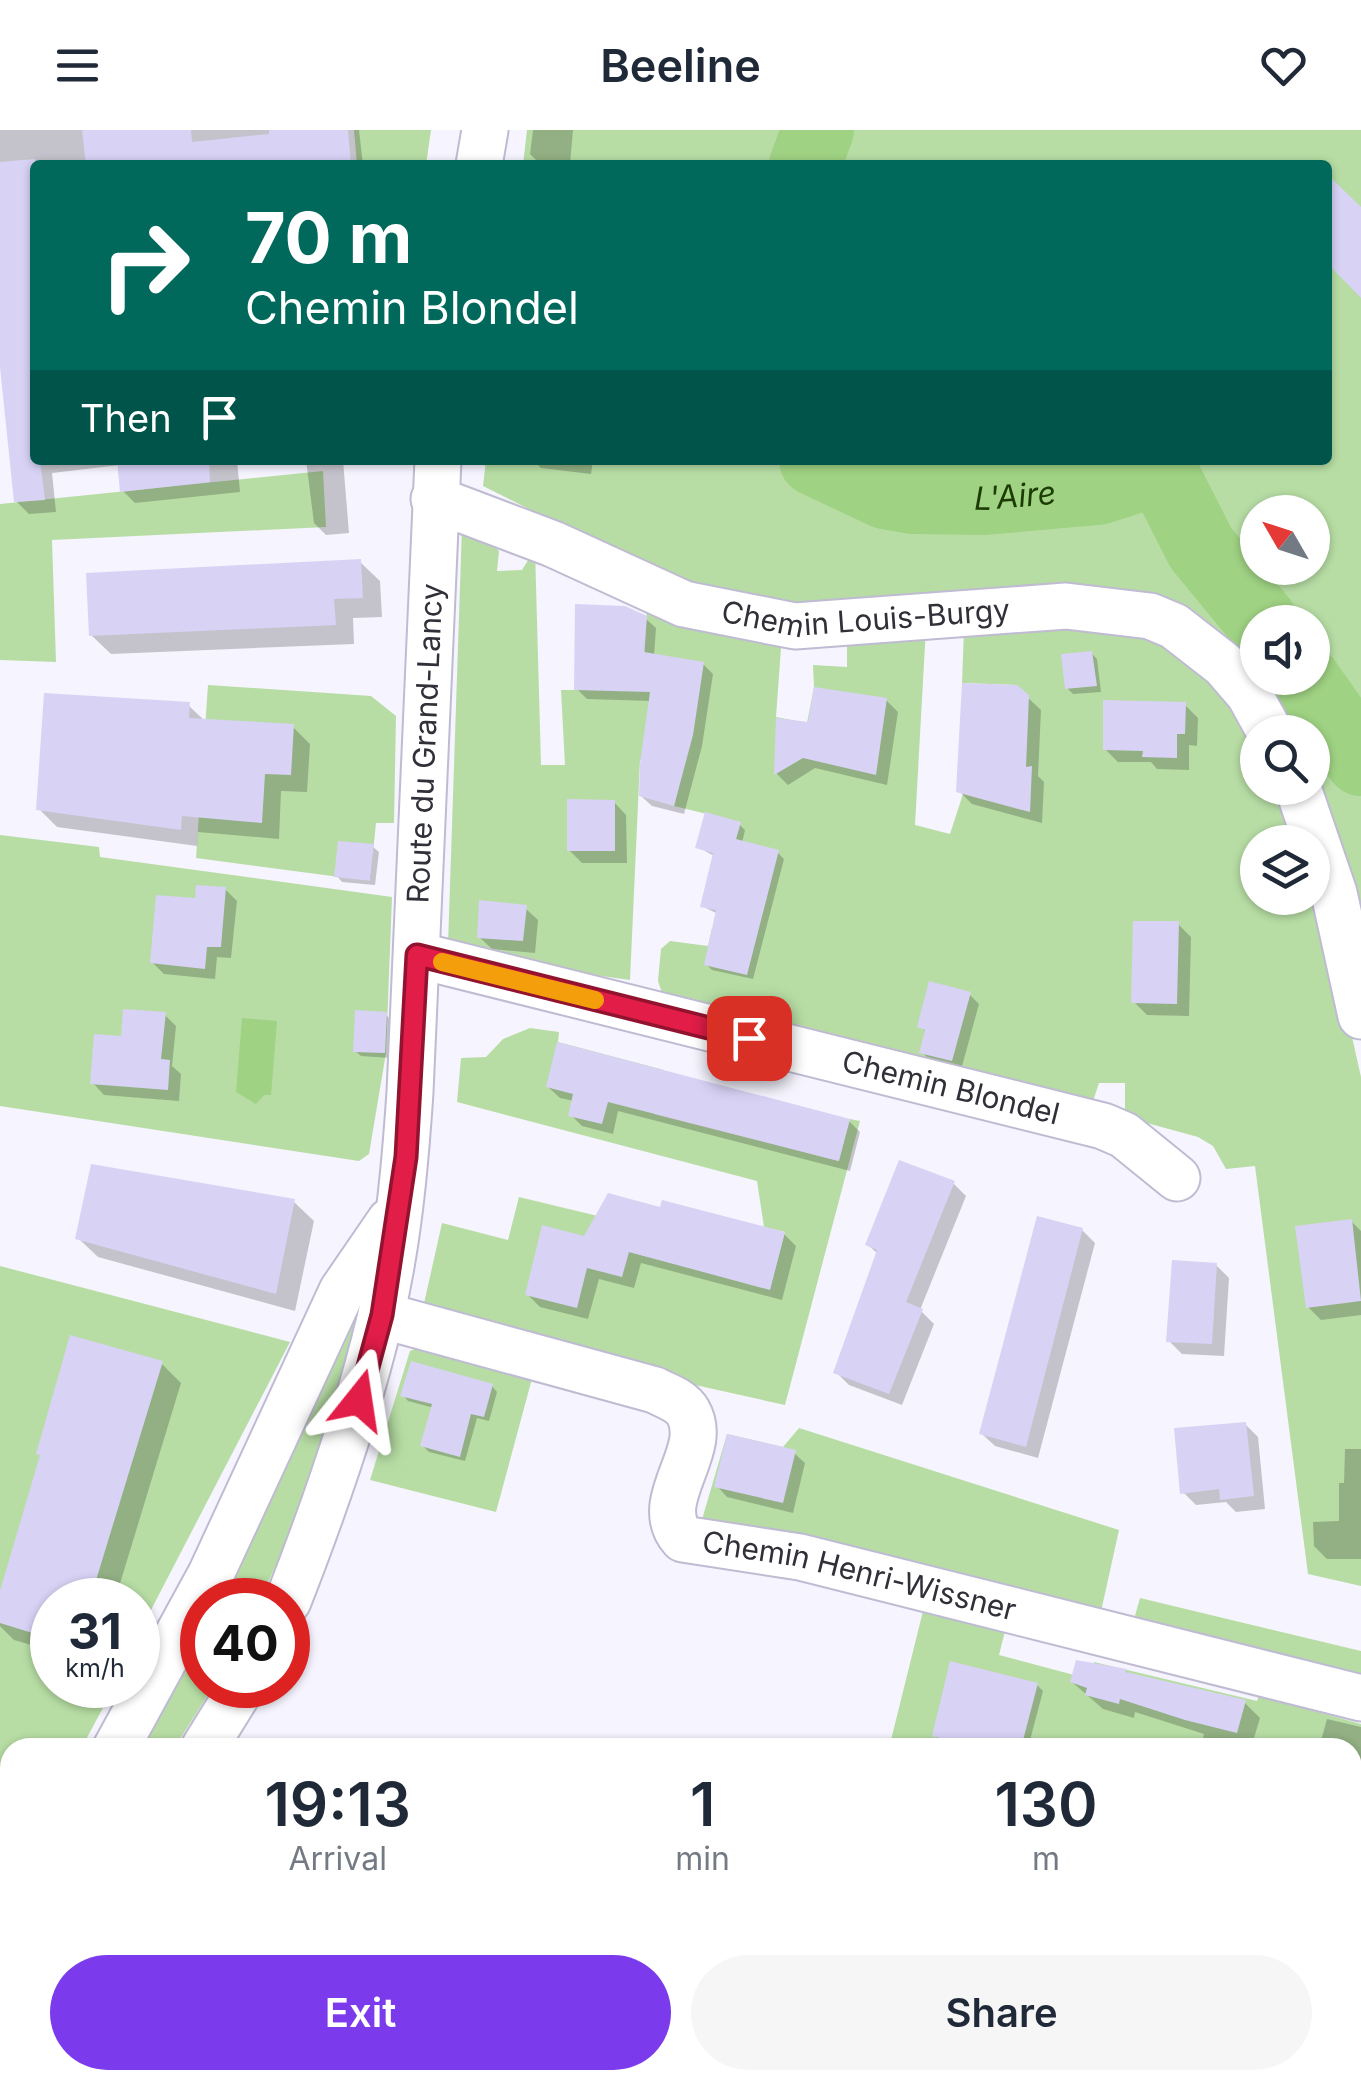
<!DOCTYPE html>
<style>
:root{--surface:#fff;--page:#f6f6f7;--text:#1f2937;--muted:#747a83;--accent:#7c3aed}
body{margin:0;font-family:Inter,sans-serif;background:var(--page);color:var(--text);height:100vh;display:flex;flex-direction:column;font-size:38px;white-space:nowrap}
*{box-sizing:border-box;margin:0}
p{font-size:32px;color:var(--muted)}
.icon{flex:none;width:55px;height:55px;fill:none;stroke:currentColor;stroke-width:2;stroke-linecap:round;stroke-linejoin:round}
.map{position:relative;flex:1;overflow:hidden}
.panel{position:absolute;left:0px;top:1608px;width:1362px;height:352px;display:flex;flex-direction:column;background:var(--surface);border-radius:30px 30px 0 0;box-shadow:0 2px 8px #0004}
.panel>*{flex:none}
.hud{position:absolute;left:30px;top:30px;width:1302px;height:305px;border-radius:10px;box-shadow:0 2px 8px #0004;background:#00695c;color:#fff;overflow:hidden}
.needle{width:65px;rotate:309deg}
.fabs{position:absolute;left:1240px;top:365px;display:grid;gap:20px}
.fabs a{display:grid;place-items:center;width:90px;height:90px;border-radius:50%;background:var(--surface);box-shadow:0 2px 8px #0004;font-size:50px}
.speed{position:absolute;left:30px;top:1448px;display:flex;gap:20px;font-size:50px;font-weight:700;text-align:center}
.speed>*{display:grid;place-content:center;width:130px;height:130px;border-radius:50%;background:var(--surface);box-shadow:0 2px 8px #0004;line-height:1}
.speed small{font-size:25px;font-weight:400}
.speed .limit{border:15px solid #d22;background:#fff;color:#111}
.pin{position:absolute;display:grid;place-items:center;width:85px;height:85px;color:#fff;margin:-42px;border-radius:20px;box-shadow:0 5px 15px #0006}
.me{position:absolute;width:110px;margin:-55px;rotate:15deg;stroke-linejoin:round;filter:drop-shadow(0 0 8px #0008)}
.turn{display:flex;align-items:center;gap:35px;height:210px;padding:0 50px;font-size:45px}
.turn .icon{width:130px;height:130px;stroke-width:2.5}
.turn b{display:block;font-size:70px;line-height:85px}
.then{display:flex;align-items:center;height:95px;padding:0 50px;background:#0003;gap:20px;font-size:38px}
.eta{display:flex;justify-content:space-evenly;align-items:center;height:170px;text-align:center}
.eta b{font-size:60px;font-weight:600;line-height:70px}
.primary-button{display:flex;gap:20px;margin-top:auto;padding:20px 50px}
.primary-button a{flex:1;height:115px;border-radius:60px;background:var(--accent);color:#fff;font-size:40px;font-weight:600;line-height:115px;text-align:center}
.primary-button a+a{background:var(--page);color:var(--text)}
header{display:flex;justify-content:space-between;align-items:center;height:130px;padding:0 50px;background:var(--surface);font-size:45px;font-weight:600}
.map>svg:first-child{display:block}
.green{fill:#b7dda4;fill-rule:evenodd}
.water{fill:#9fd283}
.shadow{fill:#0003}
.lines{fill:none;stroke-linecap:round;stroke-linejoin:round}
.river{stroke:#9fd283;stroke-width:72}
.building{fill:#d8d2f5}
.minor-casing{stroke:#bfbbd2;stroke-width:49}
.minor{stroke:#fff;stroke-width:45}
.route-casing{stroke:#92132f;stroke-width:25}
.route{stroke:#e11d48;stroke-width:18}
.slow{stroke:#f59e0b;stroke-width:18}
.labels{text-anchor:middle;stroke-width:8;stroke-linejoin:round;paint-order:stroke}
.street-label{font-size:30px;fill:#312f38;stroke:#fff}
.water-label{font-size:32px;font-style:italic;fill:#1d3c04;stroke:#fff}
</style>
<header><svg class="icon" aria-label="menu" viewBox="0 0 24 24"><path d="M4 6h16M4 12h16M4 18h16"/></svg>Beeline<svg class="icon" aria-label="heart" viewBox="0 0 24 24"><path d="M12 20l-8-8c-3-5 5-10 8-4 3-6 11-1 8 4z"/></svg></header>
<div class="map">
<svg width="1361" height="1958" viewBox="0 0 1361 1958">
<rect width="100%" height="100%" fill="#f6f4fe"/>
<g class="green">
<path d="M 354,0 L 431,0 L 426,35 L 357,35 Z"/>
<path d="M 527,0 L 1361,0 L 1361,860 L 1312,658 L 1312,602 L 1278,602 L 1187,489 L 782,485 L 698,460 L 617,423 L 483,356 L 486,330 L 1328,330 L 1328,35 L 523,35 ZM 1258,382 L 1312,382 L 1312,438 L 1258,438 ZM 1258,492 L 1312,492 L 1312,548 L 1258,548 Z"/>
<path d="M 323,341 L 326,397 L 52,410 L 56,532 L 0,530 L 0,374 Z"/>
<path d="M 462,397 L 484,406 L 499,421 L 497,441 L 522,440 L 535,419 L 541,635 L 565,635 L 561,560 L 574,560 L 644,539 L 647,476 L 782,504 L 776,587 L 807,593 L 814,557 L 813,535 L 847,537 L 847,503 L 926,497 L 915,695 L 950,704 L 963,664 L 1022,680 L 1030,673 L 1031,637 L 1026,637 L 1017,555 L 962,553 L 964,498 L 1054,493 L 1161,502 L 1209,541 L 1257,610 L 1258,658 L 1278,658 L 1302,712 L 1258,712 L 1258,768 L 1312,768 L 1315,742 L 1361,947 L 1361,1456 L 1308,1444 L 1255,1036 L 1226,1039 L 1213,1016 L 1198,1007 L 1125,987 L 1125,953 L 1099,953 L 1091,977 L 664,869 L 658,851 L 661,819 L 670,811 L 708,816 L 712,798 L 730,802 L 726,744 L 740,692 L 674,676 L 683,640 L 640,630 L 630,850 L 545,838 L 448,815 Z"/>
<path d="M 208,555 L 371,566 L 396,586 L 394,693 L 376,693 L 370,751 L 196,728 Z"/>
<path d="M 0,705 L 99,717 L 100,727 L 392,767 L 386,923 L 369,1024 L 359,1031 L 0,976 Z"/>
<path d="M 530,898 L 559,902 L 558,912 L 664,940 L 654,984 L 838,1031 L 850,989 L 860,991 L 785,1275 L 659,1247 L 423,1178 L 442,1093 L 508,1110 L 519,1067 L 635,1095 L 629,1122 L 770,1159 L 785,1102 L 764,1097 L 757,1051 L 457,972 L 461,928 L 486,927 L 503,909 Z"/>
<path d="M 0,1136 L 290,1212 L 138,1505 L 138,1470 L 52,1470 L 52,1555 L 96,1555 L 95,1563 L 105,1574 L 82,1617 L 10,1618 L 10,1679 L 0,1676 Z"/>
<path d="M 360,1178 C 333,1277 307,1379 259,1470 L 212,1470 L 341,1194 Z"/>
<path d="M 432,1212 L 533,1245 L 496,1382 L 370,1350 L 410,1221 Z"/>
<path d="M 799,1298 L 1119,1400 L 1100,1486 L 701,1393 L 727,1304 L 783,1317 Z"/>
<path d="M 1140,1468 L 1361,1521 L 1361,1547 L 1133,1493 Z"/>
<path d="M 924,1477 L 1006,1497 L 999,1525 L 1089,1549 L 1094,1532 L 1257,1571 L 1260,1562 L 1310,1575 L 1314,1581 L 1361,1594 L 1361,1958 L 1055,1958 L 1023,1950 L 1352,1950 L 1352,1618 L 889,1618 Z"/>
<path d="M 202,1488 L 202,1555 L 214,1555 L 175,1617 L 130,1618 Z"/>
<path d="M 10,1816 L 10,1871 L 0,1887 L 0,1834 Z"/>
<path d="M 24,1950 L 295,1950 L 295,1951 L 294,1958 L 19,1958 Z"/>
<path d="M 322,1950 L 487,1950 L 547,1958 L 320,1958 Z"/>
<path d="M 669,1950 L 1022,1950 L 1020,1958 L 732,1958 Z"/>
</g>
<path class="water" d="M 242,888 L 277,891 L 271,965 L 264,965 L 256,974 L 236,962 Z"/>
<g class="shadow">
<path d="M 0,0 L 359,0 L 363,35 L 35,35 L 35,330 L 237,330 L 240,362 L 135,373 L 123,361 L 120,335 L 52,343 L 56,382 L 29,384 L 16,371 L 0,216 Z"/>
<path d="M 533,0 L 573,0 L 570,34 L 536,30 L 530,24 Z"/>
<path d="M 306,330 L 343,330 L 349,403 L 326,405 L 314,393 Z"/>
<path d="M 533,330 L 593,330 L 591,344 L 541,338 Z"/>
<path d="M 360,432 L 380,451 L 382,487 L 353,488 L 354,514 L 111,524 L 91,505 Z"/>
<path d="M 645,488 L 656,498 L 654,526 L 703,534 L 713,544 L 702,616 L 684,684 L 652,676 L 641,666 L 651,571 L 587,569 L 577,559 Z"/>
<path d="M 1092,524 L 1097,529 L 1101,562 L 1073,564 L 1067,558 Z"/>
<path d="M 1027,567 L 1041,580 L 1038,646 L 1044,652 L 1042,693 L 972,674 L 959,661 Z"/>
<path d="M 886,570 L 898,582 L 887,655 L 815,638 L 788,655 L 777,644 L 779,591 L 810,595 Z"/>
<path d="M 188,575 L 205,591 L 293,597 L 310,614 L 307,662 L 281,661 L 279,709 L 198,702 L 197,716 L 57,697 L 39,679 Z"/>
<path d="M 1185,575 L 1198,588 L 1197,616 L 1189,615 L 1189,640 L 1157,639 L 1151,632 L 1118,632 L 1105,619 Z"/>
<path d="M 614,672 L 626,685 L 627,733 L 582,733 L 569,720 Z"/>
<path d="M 739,694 L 745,700 L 742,713 L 778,723 L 784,729 L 753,849 L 712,840 L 706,834 L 718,784 L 702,776 L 714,726 L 698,717 Z"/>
<path d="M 373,717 L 379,722 L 375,755 L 342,752 L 337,746 Z"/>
<path d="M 225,759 L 237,771 L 231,828 L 217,827 L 215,849 L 164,844 L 152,832 L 197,771 Z"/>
<path d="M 525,778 L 538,790 L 535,823 L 492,819 L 479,807 Z"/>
<path d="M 1178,794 L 1191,807 L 1189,886 L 1147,885 L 1134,872 Z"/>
<path d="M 969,864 L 979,874 L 961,940 L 932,932 L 922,922 L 927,903 L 920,896 Z"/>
<path d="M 165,885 L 176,896 L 172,936 L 181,944 L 179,971 L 104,965 L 93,953 L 123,908 Z"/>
<path d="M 386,885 L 392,891 L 390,928 L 361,926 L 355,921 Z"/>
<path d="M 548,957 L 849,991 L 860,1002 L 850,1041 L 618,981 L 613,1004 L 582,996 L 571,985 L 574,971 L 560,968 Z"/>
<path d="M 953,1053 L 966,1066 L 920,1180 L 934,1194 L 902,1275 L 849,1255 L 836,1242 L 878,1124 L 868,1115 Z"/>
<path d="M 294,1072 L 314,1091 L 295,1181 L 98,1127 L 78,1108 Z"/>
<path d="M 662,1080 L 784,1104 L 796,1116 L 782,1170 L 641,1133 L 634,1158 L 599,1149 L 588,1189 L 540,1177 L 527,1164 L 586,1109 Z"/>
<path d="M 1351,1091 L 1361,1101 L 1361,1185 L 1321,1190 L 1308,1177 Z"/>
<path d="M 1082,1100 L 1095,1113 L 1038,1328 L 995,1316 L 982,1304 Z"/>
<path d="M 1216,1135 L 1229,1148 L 1224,1226 L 1182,1224 L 1169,1211 Z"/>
<path d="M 161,1233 L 181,1253 L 115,1470 L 52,1470 L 52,1521 L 14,1510 L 0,1496 L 0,1470 Z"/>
<path d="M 492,1256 L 497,1262 L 489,1291 L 477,1288 L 465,1331 L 429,1322 L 423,1316 L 434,1278 L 408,1271 L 403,1265 Z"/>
<path d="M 1245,1294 L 1258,1307 L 1265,1379 L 1236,1382 L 1226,1372 L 1196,1375 L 1183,1362 Z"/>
<path d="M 1345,1319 L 1361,1319 L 1361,1429 L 1327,1429 L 1314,1416 L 1313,1392 L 1339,1391 L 1339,1353 L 1344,1353 Z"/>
<path d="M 794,1323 L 805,1333 L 793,1383 L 727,1367 L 717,1356 Z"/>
<path d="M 1126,1541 L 1130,1545 L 1244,1572 L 1260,1588 L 1251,1618 L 1201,1618 L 1204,1604 L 1135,1582 L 1134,1588 L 1103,1579 L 1072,1552 Z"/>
<path d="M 1037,1555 L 1043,1561 L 1028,1618 L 964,1618 L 940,1611 L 935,1606 Z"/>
<path d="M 1327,1589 L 1361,1597 L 1361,1726 L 1352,1724 L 1352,1618 L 1319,1618 Z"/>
<path d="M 97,1950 L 184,1950 L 191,1957 L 95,1958 Z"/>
<path d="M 992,1950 L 1020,1952 L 1026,1958 L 991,1958 Z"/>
<path d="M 1059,1950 L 1131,1950 L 1129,1958 L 1058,1958 Z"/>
</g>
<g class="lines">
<g class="river">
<path d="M 805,35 L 818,0"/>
<path id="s1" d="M 815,330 L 885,363 L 913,368 L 984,369 L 1098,359 L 1145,344 L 1162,347 L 1169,355 L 1201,418 L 1262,492"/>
<path d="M 1303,548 L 1361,630"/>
</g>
</g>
<g class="building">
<path d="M 82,0 L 191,0 L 192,12 L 269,4 L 269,0 L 348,0 L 351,35 L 86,35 Z"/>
<path d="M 35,29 L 35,330 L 40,330 L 45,370 L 14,372 L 0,237 L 0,32 Z"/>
<path d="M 1328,45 L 1361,77 L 1361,168 L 1328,134 Z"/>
<path d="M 117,330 L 209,330 L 210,352 L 120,362 Z"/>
<path d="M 361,429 L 363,468 L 334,469 L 336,495 L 89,506 L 86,443 Z"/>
<path d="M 575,474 L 625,476 L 647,486 L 644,522 L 704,532 L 693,605 L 674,676 L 639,666 L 640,633 L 650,562 L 574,560 Z"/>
<path d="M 1092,521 L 1097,556 L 1065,559 L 1061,524 Z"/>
<path d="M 962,553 L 1017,555 L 1029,565 L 1026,637 L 1032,636 L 1030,682 L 956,662 Z"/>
<path d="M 814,557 L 887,568 L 876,645 L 803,628 L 774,645 L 776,588 L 808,592 Z"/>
<path d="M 44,563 L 190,572 L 189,588 L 294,594 L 291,645 L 265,644 L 262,693 L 182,686 L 181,700 L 36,680 Z"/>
<path d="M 1103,570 L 1186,572 L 1185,604 L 1177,604 L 1177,628 L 1142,627 L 1143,621 L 1103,620 Z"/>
<path d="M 567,669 L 615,670 L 615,721 L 567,721 Z"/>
<path d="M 705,682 L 741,692 L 736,709 L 779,720 L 747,845 L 704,835 L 716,780 L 700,777 L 713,723 L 695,718 Z"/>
<path d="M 338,711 L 374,714 L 370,751 L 334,747 Z"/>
<path d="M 196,755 L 226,757 L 221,817 L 207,817 L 205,839 L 150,833 L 156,765 L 195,768 Z"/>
<path d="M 479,770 L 527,775 L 523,811 L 477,808 Z"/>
<path d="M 1133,791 L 1179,791 L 1177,874 L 1131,873 Z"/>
<path d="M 929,851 L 971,862 L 952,931 L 919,923 L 925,900 L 917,897 Z"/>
<path d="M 123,879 L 166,882 L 161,929 L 170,930 L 168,960 L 90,954 L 94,904 L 121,906 Z"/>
<path d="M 355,880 L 387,882 L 385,923 L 353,922 Z"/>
<path d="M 557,912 L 850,989 L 839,1031 L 608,972 L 602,994 L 568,986 L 573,964 L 546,957 Z"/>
<path d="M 899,1030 L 955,1051 L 906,1172 L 923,1179 L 889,1264 L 833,1243 L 877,1120 L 865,1115 Z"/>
<path d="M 91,1034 L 295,1069 L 276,1164 L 75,1109 Z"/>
<path d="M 608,1063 L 660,1077 L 662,1070 L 785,1102 L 770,1160 L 629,1122 L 622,1147 L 587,1138 L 577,1178 L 525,1165 L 542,1095 L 584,1106 Z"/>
<path d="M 1037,1086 L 1083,1098 L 1026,1317 L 979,1304 Z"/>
<path d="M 1352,1089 L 1361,1171 L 1306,1178 L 1295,1096 Z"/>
<path d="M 1172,1130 L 1217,1133 L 1212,1214 L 1166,1212 Z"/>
<path d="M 70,1205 L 163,1231 L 90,1470 L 52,1470 L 52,1509 L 0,1493 L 0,1461 L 40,1325 L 36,1324 Z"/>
<path d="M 411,1231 L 493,1254 L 484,1287 L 471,1284 L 460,1327 L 420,1316 L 432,1274 L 400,1266 Z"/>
<path d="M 1246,1292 L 1254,1366 L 1220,1370 L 1219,1359 L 1180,1364 L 1174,1298 Z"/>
<path d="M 727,1304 L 796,1320 L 783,1373 L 714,1357 Z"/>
<path d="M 1076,1530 L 1127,1539 L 1126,1542 L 1246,1570 L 1237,1603 L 1185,1590 L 1120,1569 L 1119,1574 L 1085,1565 L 1087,1558 L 1070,1552 Z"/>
<path d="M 950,1531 L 1038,1553 L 1021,1618 L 974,1618 L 932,1606 Z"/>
</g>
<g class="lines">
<defs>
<g id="minor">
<path d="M 479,35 L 485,0"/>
<path id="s2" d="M 434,369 L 553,414 L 684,474 L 795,496 L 1066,476 L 1150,486 L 1174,496 L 1224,535 L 1249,564 L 1270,602"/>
<path d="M 1298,658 L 1334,763 L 1361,886"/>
<path id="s3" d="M 417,825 L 1103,996 L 1124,1005 L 1177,1048"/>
<path id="s4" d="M 381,1185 L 655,1260 C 666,1266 681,1270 688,1282 C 711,1321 649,1371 683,1409 L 800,1427 L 1361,1568"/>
<path id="s5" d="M 288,1471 C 324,1379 357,1285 380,1189 C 398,1115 405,1037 410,962 L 438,330"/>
<path d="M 116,1618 L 211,1444 L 342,1161 L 390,1091"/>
<path d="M 204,1618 L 243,1555"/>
<path d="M 0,1701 L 10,1704"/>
<path d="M 0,1812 L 10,1795"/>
<path d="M 0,1933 L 10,1918"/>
<path d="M 573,1950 L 632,1958"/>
</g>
</defs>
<use href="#minor" class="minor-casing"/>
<use href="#minor" class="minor"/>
</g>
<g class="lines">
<defs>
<path id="route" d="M 359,1270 L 382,1185 L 406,1027 L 417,825 L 749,908"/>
</defs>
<use href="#route" class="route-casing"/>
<use href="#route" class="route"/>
<path class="slow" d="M 442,832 L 595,870"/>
</g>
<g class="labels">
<g class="street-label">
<text dy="10" stroke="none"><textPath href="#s2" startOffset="455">Chemin Louis-Burgy</textPath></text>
<text dy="10" stroke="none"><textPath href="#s5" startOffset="875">Route du Grand-Lancy</textPath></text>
<text dy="10" stroke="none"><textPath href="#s3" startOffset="550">Chemin Blondel</textPath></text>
<text dy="10" stroke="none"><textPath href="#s4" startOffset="638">Chemin Henri-Wissner</textPath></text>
</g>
<g class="water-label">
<text dy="11" stroke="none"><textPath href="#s1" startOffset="208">L'Aire</textPath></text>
</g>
</g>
</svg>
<div class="fabs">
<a><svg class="needle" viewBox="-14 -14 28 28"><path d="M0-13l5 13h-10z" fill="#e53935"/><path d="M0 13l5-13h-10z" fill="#747a83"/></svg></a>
<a><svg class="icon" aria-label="sound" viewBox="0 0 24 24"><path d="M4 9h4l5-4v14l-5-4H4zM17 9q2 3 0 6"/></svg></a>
<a><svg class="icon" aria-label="search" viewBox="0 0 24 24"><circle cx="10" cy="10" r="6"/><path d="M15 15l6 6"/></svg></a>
<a><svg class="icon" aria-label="layers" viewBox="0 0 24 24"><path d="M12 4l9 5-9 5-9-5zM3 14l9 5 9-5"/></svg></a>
</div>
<div class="speed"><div>31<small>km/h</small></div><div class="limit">40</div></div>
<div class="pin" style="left:749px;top:908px;background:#d93025"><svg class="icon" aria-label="arrive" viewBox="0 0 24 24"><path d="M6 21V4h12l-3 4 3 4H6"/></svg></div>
<svg class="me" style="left:359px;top:1270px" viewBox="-20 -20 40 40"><path d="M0-17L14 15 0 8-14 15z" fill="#e11d48" stroke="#fff" stroke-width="4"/></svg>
<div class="hud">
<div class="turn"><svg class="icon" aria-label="right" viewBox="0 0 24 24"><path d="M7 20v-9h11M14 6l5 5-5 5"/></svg><div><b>70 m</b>Chemin Blondel</div></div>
<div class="then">Then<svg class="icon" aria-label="arrive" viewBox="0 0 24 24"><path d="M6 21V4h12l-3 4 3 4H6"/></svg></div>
</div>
<section class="panel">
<div class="eta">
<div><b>19:13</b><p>Arrival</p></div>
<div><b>1</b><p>min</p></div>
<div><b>130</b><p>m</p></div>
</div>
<div class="primary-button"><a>Exit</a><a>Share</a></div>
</section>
</div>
